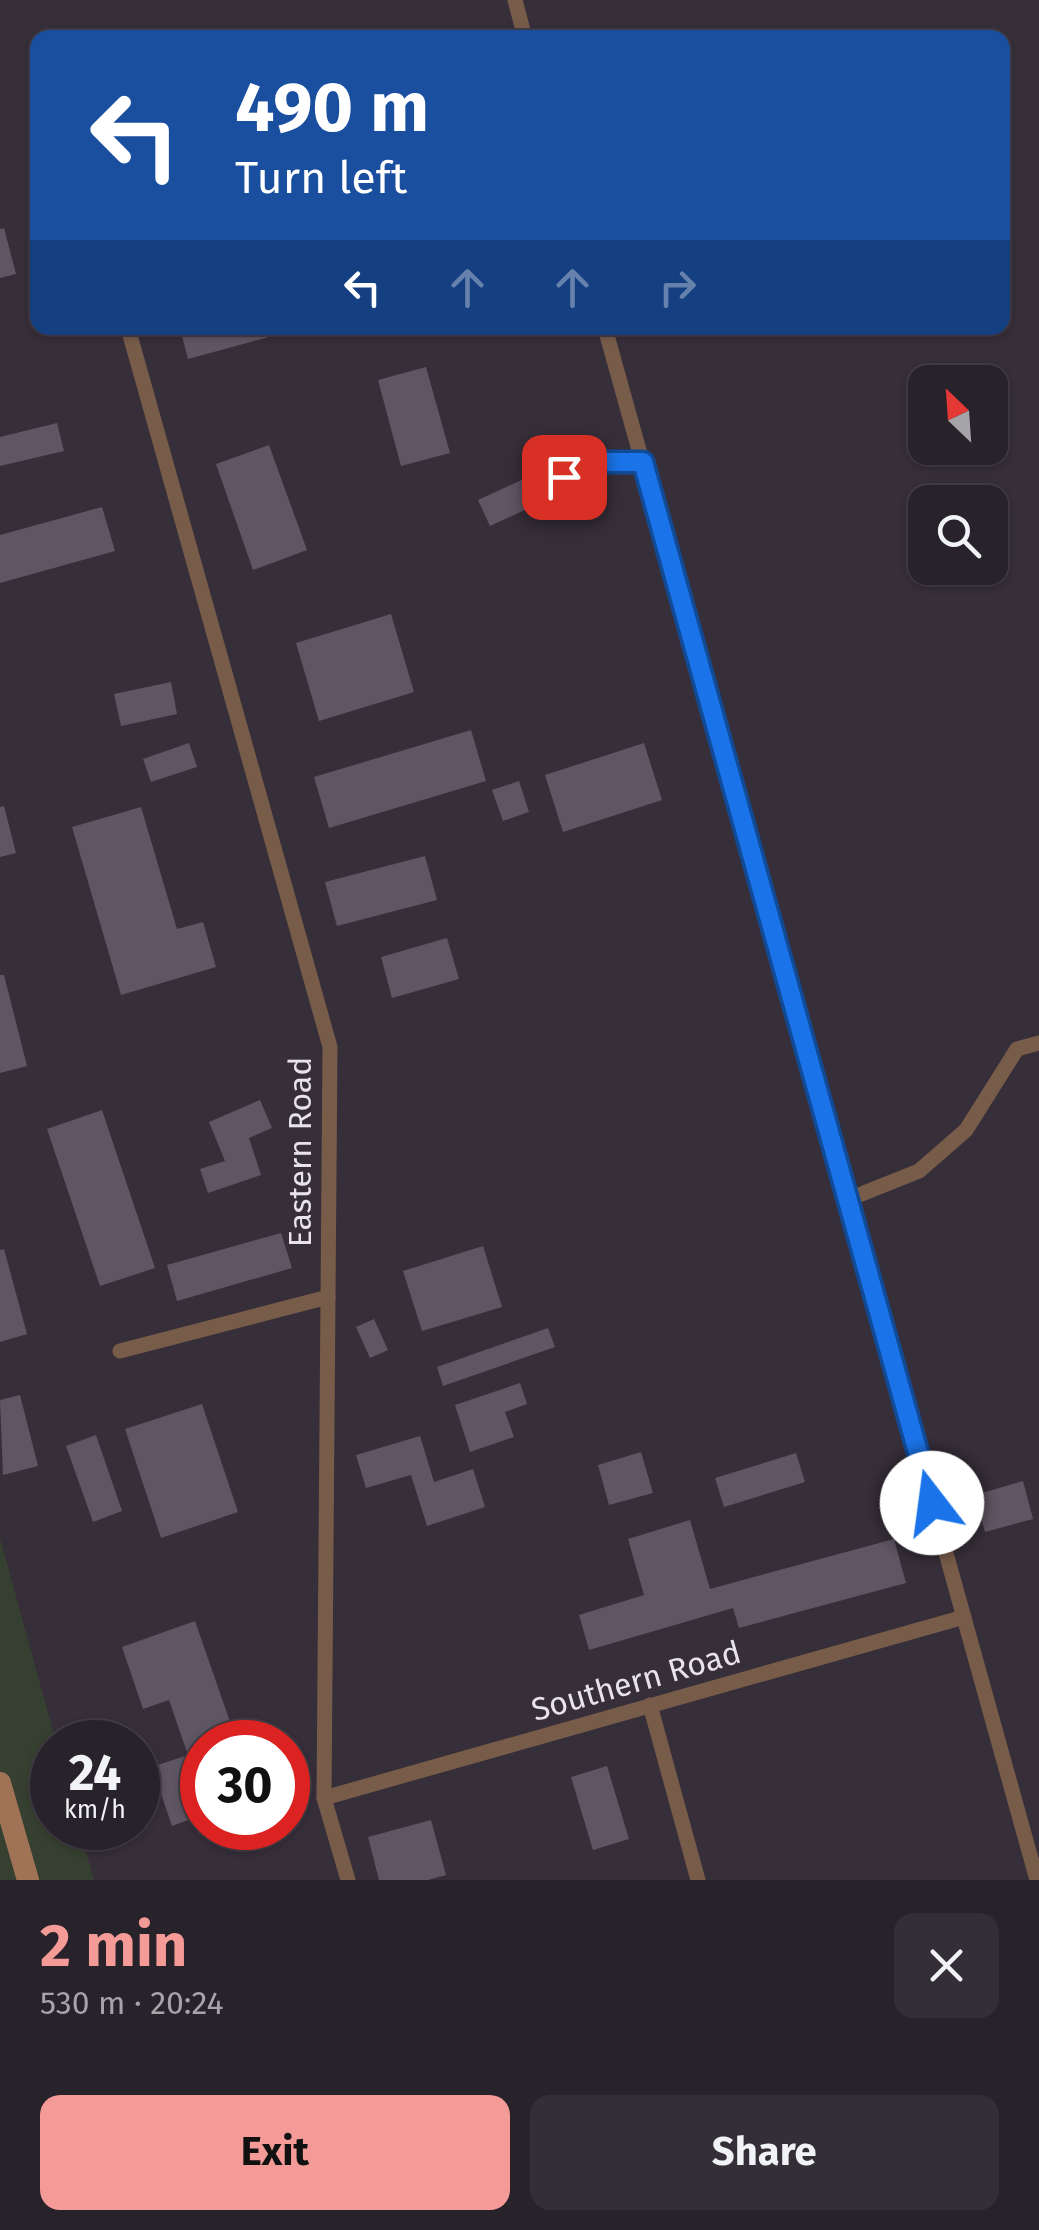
<!DOCTYPE html>
<meta charset="utf-8">
<style>
:root{--surface:#28222b;--page:#342f37;--text:#f1f3f6;--muted:#a5a4a9;--line:#443f47;--accent:#f59b97}
body{margin:0;font-family:"Fira Sans",sans-serif;background:var(--page);color:var(--text);height:100vh;display:flex;flex-direction:column;font-size:38px;white-space:nowrap}
*{box-sizing:border-box;margin:0}
p{font-size:32px;color:var(--muted)}
.icon{flex:none;width:55px;height:55px;fill:none;stroke:currentColor;stroke-width:2;stroke-linecap:round;stroke-linejoin:round}
.map{position:relative;height:1880px;overflow:hidden}
.sheet{display:flex;flex-direction:column;background:var(--surface);flex:1}
.sheet>*{flex:none}
.top-card{position:absolute;left:30px;top:30px;width:980px;height:305px;border-radius:20px;box-shadow:0 2px 8px #0004,0 0 0 2px var(--line);background:#1a4fa0;color:#fff;overflow:hidden}
.needle{width:65px;rotate:335deg}
.fabs{position:absolute;left:908px;top:365px;display:grid;gap:20px}
.fabs a{display:grid;place-items:center;width:100px;height:100px;border-radius:20px;background:var(--surface);box-shadow:0 2px 8px #0004,0 0 0 2px var(--line);font-size:50px}
.speed{position:absolute;left:30px;top:1720px;display:flex;gap:20px;font-size:50px;font-weight:700;text-align:center}
.speed>*{display:grid;place-content:center;width:130px;height:130px;border-radius:50%;background:var(--surface);box-shadow:0 2px 8px #0004,0 0 0 2px var(--line);line-height:1}
.speed small{font-size:25px;font-weight:400}
.speed .limit{border:15px solid #d22;background:#fff;color:#111}
.pin{position:absolute;display:grid;place-items:center;width:85px;height:85px;color:#fff;margin:-42px;border-radius:20px;box-shadow:0 5px 15px #0006}
.me{position:absolute;width:110px;margin:-55px;rotate:345deg;stroke-linejoin:round;filter:drop-shadow(0 0 8px #0008)}
.turn{display:flex;align-items:center;gap:35px;height:210px;padding:0 40px;font-size:45px}
.turn .icon{width:130px;height:130px;stroke-width:2.5}
.turn b{display:block;font-size:70px;line-height:85px}
.lanes{display:flex;align-items:center;height:95px;padding:0 40px;background:#0003;justify-content:center;gap:50px;direction:ltr}
.lanes .off{opacity:.35}
.round{display:grid;place-items:center;flex:none;width:105px;height:105px;border-radius:20px;background:var(--page)}
.summary{display:flex;align-items:center;justify-content:space-between;height:170px;padding:0 40px}
h1{font-size:60px;font-weight:700;line-height:75px;color:var(--accent)}
.primary-button{display:flex;gap:20px;margin-top:auto;padding:20px 40px}
.primary-button a{flex:1;height:115px;border-radius:20px;background:var(--accent);color:#111;font-size:40px;font-weight:700;line-height:115px;text-align:center}
.primary-button a+a{background:var(--page);color:var(--text)}
.map>svg:first-child{display:block}
.green{fill:#364030}
.building{fill:#5f5663}
.lines{fill:none;stroke-linecap:round;stroke-linejoin:round}
.lane{stroke:#785c4a;stroke-width:8}
.street{stroke:#785c4a;stroke-width:15}
.secondary{stroke:#a07357;stroke-width:22}
.route-casing{stroke:#114b97;stroke-width:25}
.route{stroke:#1a73e8;stroke-width:18}
.labels{text-anchor:middle;stroke-width:8;stroke-linejoin:round;paint-order:stroke}
.street-label{font-size:32px;fill:#e8e3ea;stroke:#362e39}
</style>
<div class="map">
<svg width="1039" height="1880" viewBox="0 0 1039 1880">
<rect width="100%" height="100%" fill="#362e39"/>
<path class="green" d="M 0,1538 L 56,1742 L 52,1742 L 52,1828 L 79,1828 L 94,1880 L 0,1880 Z"/>
<g class="building">
<path d="M 4,228 L 16,274 L 0,278 L 0,229 Z"/>
<path d="M 180,328 L 291,328 L 291,331 L 188,359 Z"/>
<path d="M 426,367 L 450,453 L 401,466 L 378,380 Z"/>
<path d="M 57,423 L 64,451 L 0,466 L 0,437 Z"/>
<path d="M 269,445 L 307,550 L 253,570 L 216,464 Z"/>
<path d="M 528,477 L 540,503 L 490,526 L 478,500 Z"/>
<path d="M 102,507 L 115,551 L 0,583 L 0,535 Z"/>
<path d="M 391,614 L 414,692 L 319,721 L 296,643 Z"/>
<path d="M 171,682 L 177,714 L 121,726 L 114,694 Z"/>
<path d="M 471,730 L 486,781 L 329,828 L 314,777 Z"/>
<path d="M 189,743 L 197,767 L 151,782 L 143,759 Z"/>
<path d="M 644,743 L 662,800 L 563,832 L 545,775 Z"/>
<path d="M 519,781 L 529,812 L 503,821 L 492,790 Z"/>
<path d="M 4,806 L 16,853 L 0,857 L 0,807 Z"/>
<path d="M 141,807 L 177,929 L 203,922 L 216,967 L 121,995 L 72,827 Z"/>
<path d="M 425,856 L 437,900 L 337,926 L 325,882 Z"/>
<path d="M 447,938 L 459,979 L 392,998 L 381,957 Z"/>
<path d="M 0,975 L 4,975 L 27,1066 L 0,1073 Z"/>
<path d="M 260,1100 L 272,1128 L 249,1138 L 261,1175 L 208,1193 L 200,1169 L 225,1161 L 209,1122 Z"/>
<path d="M 102,1110 L 155,1268 L 100,1286 L 47,1129 Z"/>
<path d="M 281,1233 L 292,1268 L 177,1301 L 167,1265 Z"/>
<path d="M 483,1246 L 502,1307 L 422,1331 L 403,1271 Z"/>
<path d="M 4,1249 L 27,1334 L 0,1342 L 0,1250 Z"/>
<path d="M 374,1319 L 388,1350 L 370,1358 L 356,1327 Z"/>
<path d="M 548,1328 L 555,1347 L 443,1386 L 437,1367 Z"/>
<path d="M 520,1383 L 527,1404 L 505,1412 L 514,1437 L 470,1452 L 455,1405 Z"/>
<path d="M 20,1395 L 38,1466 L 3,1475 L 0,1400 Z"/>
<path d="M 202,1404 L 238,1512 L 161,1538 L 125,1429 Z"/>
<path d="M 96,1435 L 122,1511 L 93,1522 L 66,1446 Z"/>
<path d="M 420,1436 L 434,1482 L 473,1469 L 485,1507 L 427,1526 L 411,1475 L 366,1488 L 356,1455 Z"/>
<path d="M 641,1452 L 653,1493 L 609,1505 L 598,1465 Z"/>
<path d="M 796,1453 L 805,1482 L 724,1507 L 715,1478 Z"/>
<path d="M 1023,1481 L 1033,1519 L 985,1532 L 975,1495 Z"/>
<path d="M 690,1520 L 710,1589 L 894,1539 L 906,1583 L 739,1628 L 733,1608 L 589,1650 L 579,1615 L 644,1595 L 628,1539 Z"/>
<path d="M 195,1621 L 237,1742 L 202,1742 L 202,1815 L 172,1826 L 152,1767 L 188,1755 L 169,1700 L 143,1709 L 122,1647 Z"/>
<path d="M 607,1766 L 629,1839 L 593,1850 L 571,1777 Z"/>
<path d="M 431,1820 L 446,1875 L 428,1880 L 379,1880 L 368,1837 Z"/>
</g>
<g class="lines">
<path class="lane" d="M 564,477 L 597,463 L 643,462"/>
<g class="street">
<path d="M 515,0 L 525,38"/>
<path d="M 128,328 L 330,1047 L 324,1798 L 348,1880"/>
<path d="M 605,328 L 1037,1880"/>
<path d="M 849,1199 L 919,1171 L 966,1130 L 1017,1049 L 1039,1043"/>
<path d="M 120,1351 L 328,1297"/>
<path d="M 650,1705 L 698,1880"/>
<path d="M 324,1798 L 964,1617"/>
</g>
<path class="secondary" d="M 0,1783 L 28,1880"/>
</g>
<g class="lines">
<defs>
<path id="route" d="M 564,477 L 597,462 L 643,462 L 932,1503"/>
</defs>
<use href="#route" class="route-casing"/>
<use href="#route" class="route"/>
</g>
<g class="labels">
<g class="street-label">
<text transform="translate(300 1152) rotate(-90)" y="11">Eastern Road</text>
<text transform="translate(636 1681) rotate(-16)" y="11">Southern Road</text>
</g>
</g>
</svg>
<div class="fabs">
<a><svg class="needle" viewBox="-14 -14 28 28"><path d="M0-13l5 13h-10z" fill="#e53935"/><path d="M0 13l5-13h-10z" fill="#a5a4a9"/></svg></a>
<a><svg class="icon" aria-label="search" viewBox="0 0 24 24"><circle cx="10" cy="10" r="6"/><path d="M15 15l6 6"/></svg></a>
</div>
<div class="speed"><div>24<small>km/h</small></div><div class="limit">30</div></div>
<div class="pin" style="left:564px;top:477px;background:#d93025"><svg class="icon" aria-label="arrive" viewBox="0 0 24 24"><path d="M6 21V4h12l-3 4 3 4H6"/></svg></div>
<svg class="me" style="left:932px;top:1503px" viewBox="-20 -20 40 40"><circle r="19" fill="#fff"/><path d="M0-13L10 11 0 6-10 11z" fill="#1a73e8"/></svg>
<div class="top-card">
<div class="turn"><svg class="icon" aria-label="left" viewBox="0 0 24 24"><path d="M17 20v-9H6M10 6l-5 5 5 5"/></svg><div><b>490 m</b>Turn left</div></div>
<div class="lanes"><svg class="icon" aria-label="left" viewBox="0 0 24 24"><path d="M17 20v-9H6M10 6l-5 5 5 5"/></svg><svg class="icon off" aria-label="ahead" viewBox="0 0 24 24"><path d="M12 20V5M6 11l6-6 6 6"/></svg><svg class="icon off" aria-label="ahead" viewBox="0 0 24 24"><path d="M12 20V5M6 11l6-6 6 6"/></svg><svg class="icon off" aria-label="right" viewBox="0 0 24 24"><path d="M7 20v-9h11M14 6l5 5-5 5"/></svg></div>
</div>
</div>
<section class="sheet">
<div class="summary"><div><h1>2 min</h1><p>530 m · 20:24</p></div><a class="round"><svg class="icon" aria-label="close" viewBox="0 0 24 24"><path d="M6 6l12 12M18 6L6 18"/></svg></a></div>
<div class="primary-button"><a>Exit</a><a>Share</a></div>
</section>
